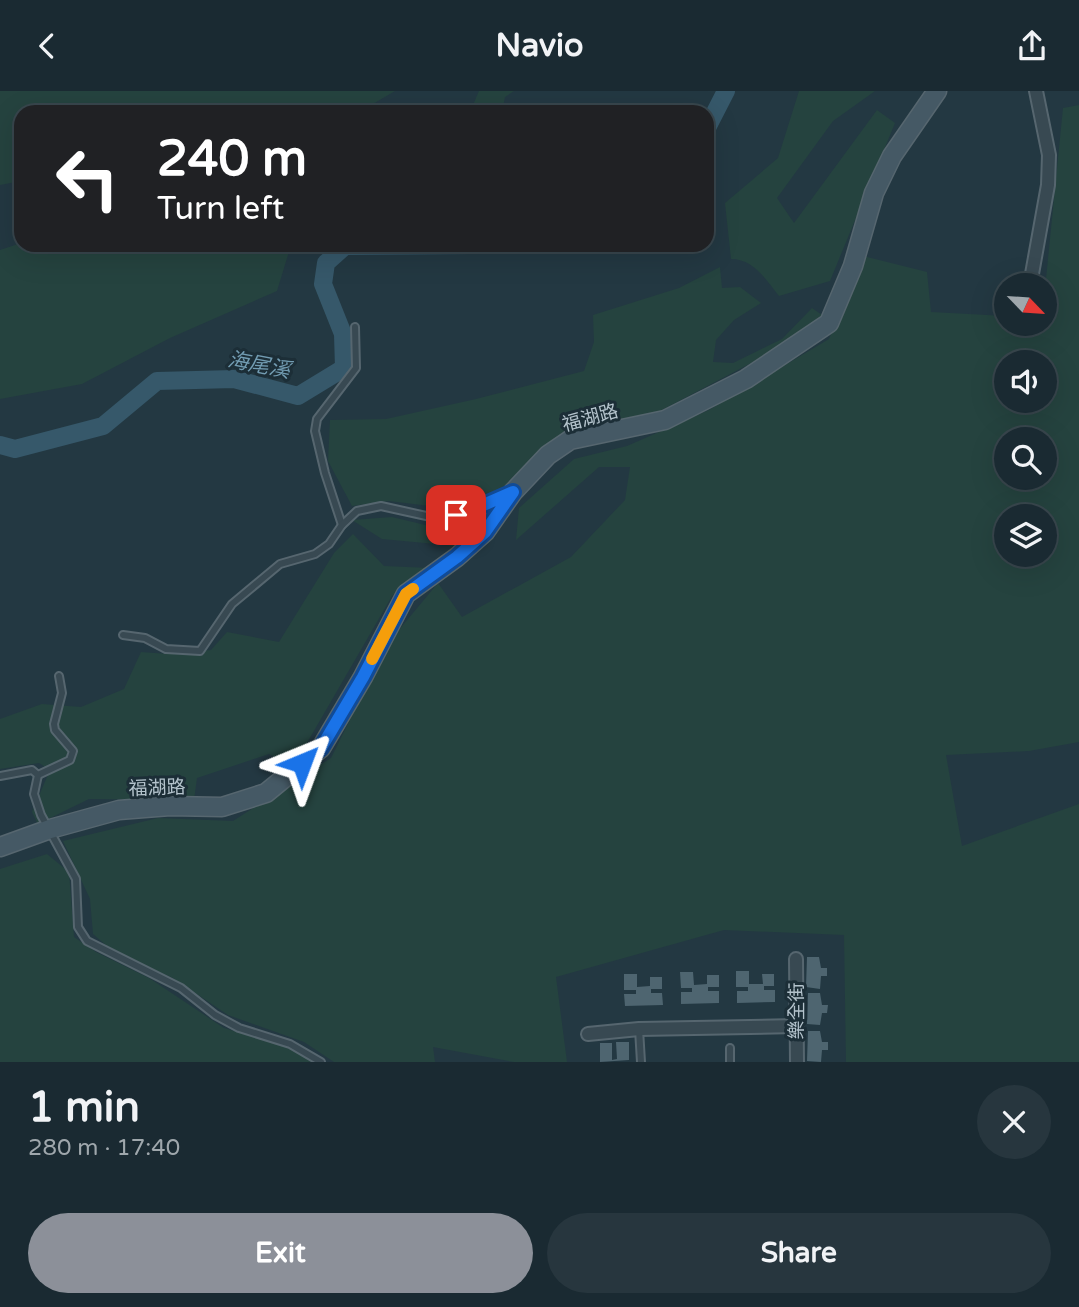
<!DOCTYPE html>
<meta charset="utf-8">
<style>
:root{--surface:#1a2a32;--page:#27363e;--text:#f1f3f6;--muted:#9fa7ac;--line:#38464d;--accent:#8c9099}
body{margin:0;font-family:"Varela Round","Noto Sans TC",sans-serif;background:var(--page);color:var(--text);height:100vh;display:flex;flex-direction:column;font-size:26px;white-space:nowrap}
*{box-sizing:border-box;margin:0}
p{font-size:23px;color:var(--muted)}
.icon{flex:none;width:38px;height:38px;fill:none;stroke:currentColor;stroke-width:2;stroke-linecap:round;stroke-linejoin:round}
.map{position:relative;height:971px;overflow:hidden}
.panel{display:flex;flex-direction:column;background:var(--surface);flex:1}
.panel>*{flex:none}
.hud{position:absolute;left:14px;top:14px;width:700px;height:147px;border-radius:21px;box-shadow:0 7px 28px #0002,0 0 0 2px var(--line);background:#202124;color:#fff;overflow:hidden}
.needle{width:46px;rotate:115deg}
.tools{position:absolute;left:994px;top:182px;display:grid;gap:14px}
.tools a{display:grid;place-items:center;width:63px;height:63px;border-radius:50%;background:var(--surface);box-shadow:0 7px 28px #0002,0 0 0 2px var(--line);font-size:35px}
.pin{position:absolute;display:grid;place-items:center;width:60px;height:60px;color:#fff;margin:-30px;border-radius:14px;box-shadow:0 4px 10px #0006}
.me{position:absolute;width:77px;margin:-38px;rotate:44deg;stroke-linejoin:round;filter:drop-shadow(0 0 5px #0008)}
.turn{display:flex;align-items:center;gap:24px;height:147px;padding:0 28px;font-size:32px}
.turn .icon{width:91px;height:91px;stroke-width:2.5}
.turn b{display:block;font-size:49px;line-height:60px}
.round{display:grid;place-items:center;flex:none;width:74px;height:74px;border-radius:37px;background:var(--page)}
.head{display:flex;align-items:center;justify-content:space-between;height:119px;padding:0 28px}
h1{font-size:42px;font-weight:800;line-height:52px}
.button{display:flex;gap:14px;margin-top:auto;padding:14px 28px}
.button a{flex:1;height:80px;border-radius:42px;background:var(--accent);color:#fff;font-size:28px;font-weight:800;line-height:80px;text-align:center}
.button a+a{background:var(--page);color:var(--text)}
header{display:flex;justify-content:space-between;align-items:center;height:91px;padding:0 28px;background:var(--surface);font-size:32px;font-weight:800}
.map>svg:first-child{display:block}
.green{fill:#25433f;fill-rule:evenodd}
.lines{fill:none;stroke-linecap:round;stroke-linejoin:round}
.river{stroke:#36586a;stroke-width:18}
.building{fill:#4e6570}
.lane-casing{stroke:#56666f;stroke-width:10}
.street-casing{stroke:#56666f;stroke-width:16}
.secondary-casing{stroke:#56666f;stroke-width:21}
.lane{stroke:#384952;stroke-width:6}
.street{stroke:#384952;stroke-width:12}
.secondary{stroke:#455965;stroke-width:18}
.route-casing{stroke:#114b97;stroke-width:18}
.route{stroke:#1a73e8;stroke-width:12}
.slow{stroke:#f59e0b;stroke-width:12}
.labels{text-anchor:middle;stroke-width:6;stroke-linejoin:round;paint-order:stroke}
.street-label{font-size:19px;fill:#b4c3cc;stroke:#1c2e37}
.water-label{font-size:21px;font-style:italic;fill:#729cb2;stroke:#1c2e37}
</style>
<header><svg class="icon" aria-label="back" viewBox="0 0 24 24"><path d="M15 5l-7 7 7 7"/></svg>Navio<svg class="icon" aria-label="share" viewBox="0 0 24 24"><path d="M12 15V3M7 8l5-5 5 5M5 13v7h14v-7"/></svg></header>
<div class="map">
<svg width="1079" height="971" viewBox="0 0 1079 971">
<rect width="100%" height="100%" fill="#233842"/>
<g class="green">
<path d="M 0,0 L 395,0 L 359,21 L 21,21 L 21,90 L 0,94 Z"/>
<path d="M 479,0 L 514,0 L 505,6 L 502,21 L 470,21 Z"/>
<path d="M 799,0 L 875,0 L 833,30 L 777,107 L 794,132 L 877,19 L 895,32 L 830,190 L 779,205 C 766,189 754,168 731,168 L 725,112 L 778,67 Z"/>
<path d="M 1079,14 L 1079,651 L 1029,660 L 946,664 L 962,755 L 1079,713 L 1079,971 L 846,971 L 844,844 L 724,839 L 556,886 L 567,971 L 514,971 L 433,956 L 435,971 L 334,971 L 304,951 L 228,924 L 173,887 L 115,862 L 93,843 L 90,808 L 63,750 L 158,727 L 233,730 L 331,667 L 388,552 L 438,492 L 462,526 L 571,466 L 625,409 L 630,376 L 599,376 L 516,449 L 519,417 L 574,368 L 627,355 L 709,319 L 829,248 L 863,165 L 927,181 L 931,221 L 1006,225 L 1006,233 L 1045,233 L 1045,198 L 1063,17 ZM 1006,271 L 1045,271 L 1045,310 L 1006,310 ZM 1006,348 L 1045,348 L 1045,387 L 1006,387 ZM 1006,425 L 1045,425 L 1045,464 L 1006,464 Z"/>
<path d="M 21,152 L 21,154 L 291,154 L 277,200 L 170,247 L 82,293 L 0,308 L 0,159 Z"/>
<path d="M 720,176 L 722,197 L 740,196 L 761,212 L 734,229 L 716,249 L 713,271 L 733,272 L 782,248 L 812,217 L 822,224 L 789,252 L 658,321 L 571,342 L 524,375 L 486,413 L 438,416 L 389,410 L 352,415 L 328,370 L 330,329 L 386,328 L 476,308 L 584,280 L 594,251 L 593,224 L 679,197 Z"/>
<path d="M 494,414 L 486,427 L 457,455 L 382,448 L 352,429 L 392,426 L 442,438 L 465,434 Z"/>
<path d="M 353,443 L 384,475 L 430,477 L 392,505 L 300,664 L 289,673 L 269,663 L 197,687 L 194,709 L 89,708 L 38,733 L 32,721 L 50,679 L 39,672 L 0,678 L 0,628 L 42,613 L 81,616 L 124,598 L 141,561 L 168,563 L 211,559 L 227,541 L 279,551 L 334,462 Z"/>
<path d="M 47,763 L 69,781 L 74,846 L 96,861 L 149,887 L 224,937 L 284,955 L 313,971 L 0,971 L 0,778 Z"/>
</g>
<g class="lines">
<g class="river">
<path d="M 707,37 L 726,0"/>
<path d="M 0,354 L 15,358 L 103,335 L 157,290 L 234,288 L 298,305 L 344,277 L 343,243 L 323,193 L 326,172 L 345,155 L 471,154"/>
</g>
</g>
<g class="building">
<path d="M 807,866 L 819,866 L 821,877 L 827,877 L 827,885 L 821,885 L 820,898 L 806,896 Z"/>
<path d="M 736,880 L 749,880 L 749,893 L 763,893 L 762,883 L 774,883 L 774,895 L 764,895 L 764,899 L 775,899 L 775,911 L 737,912 L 737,900 L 748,900 L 748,896 L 736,896 Z"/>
<path d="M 680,881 L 693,881 L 694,894 L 707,893 L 707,884 L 719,884 L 719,896 L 708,896 L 708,900 L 719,900 L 719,912 L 681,913 L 681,901 L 692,901 L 692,897 L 681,897 Z"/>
<path d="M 624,883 L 637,883 L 637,896 L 650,895 L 650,886 L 662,886 L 662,898 L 651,898 L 651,902 L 662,902 L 663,914 L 625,915 L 624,903 L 636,903 L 636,899 L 624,899 Z"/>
<path d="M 808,902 L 820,902 L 822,914 L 828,914 L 827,922 L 822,922 L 820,934 L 807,933 Z"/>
<path d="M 808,940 L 820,940 L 822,951 L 828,951 L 828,959 L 822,959 L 821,971 L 807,970 Z"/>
<path d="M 616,951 L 629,951 L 629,969 L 600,971 L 600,952 L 612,952 L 612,969 L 617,968 Z"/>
</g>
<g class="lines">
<defs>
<g id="lane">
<path d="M 342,434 L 325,382 L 315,340 L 317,328 L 356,277 L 355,236"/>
<path d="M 123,544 L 145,547 L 166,558 L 200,560 L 232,513 L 280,473 L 315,463 L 329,453 L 342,434 L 357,420 L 381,415 L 440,428 L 472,419 L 503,405"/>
<path d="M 38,684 L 70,669 L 73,660 L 55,639 L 54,633 L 62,602 L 59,585"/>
<path d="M 0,685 L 32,679 L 38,684 L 34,703 L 41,724 L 76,788 L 78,836 L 87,850 L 181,897 L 215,924 L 239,937 L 290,953 L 321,971"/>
<path d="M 639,938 L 641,971"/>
<path d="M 730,971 L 730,957"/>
</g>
<g id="street">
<path d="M 1030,194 L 1048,94 L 1049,64 L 1036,0"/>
<path d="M 796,868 L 797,971"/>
<path d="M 588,943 L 639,938 L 797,935"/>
</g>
<path id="secondary" d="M 0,756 L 50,738 L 119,719 L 170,715 L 222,716 L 266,702 L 321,657 L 363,586 L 406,503 L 457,466 L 485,441 L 513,401 L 548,364 L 570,349 L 665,329 L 746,288 L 829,232 L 853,175 L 874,102 L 892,65 L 937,0"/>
</defs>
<use href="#lane" class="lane-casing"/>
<use href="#street" class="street-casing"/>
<use href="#secondary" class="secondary-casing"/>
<use href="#lane" class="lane"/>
<use href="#street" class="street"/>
<use href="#secondary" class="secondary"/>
</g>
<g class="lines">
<defs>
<path id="route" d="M 302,672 L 321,657 L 363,586 L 406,503 L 457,466 L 485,441 L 513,401 L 472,419 L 456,424"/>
</defs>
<use href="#route" class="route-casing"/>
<use href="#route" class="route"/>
<path class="slow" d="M 372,568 L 406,503 L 413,498"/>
</g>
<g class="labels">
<g class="street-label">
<text transform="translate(590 326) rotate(-15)" y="7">福湖路</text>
<text transform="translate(157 696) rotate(-2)" y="7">福湖路</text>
<text transform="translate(796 920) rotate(-90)" y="7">樂全街</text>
</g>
<g class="water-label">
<text transform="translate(259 274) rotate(11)" y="7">海尾溪</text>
</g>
</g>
</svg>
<div class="tools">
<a><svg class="needle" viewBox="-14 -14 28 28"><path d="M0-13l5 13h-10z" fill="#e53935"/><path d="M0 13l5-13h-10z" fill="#9fa7ac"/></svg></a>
<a><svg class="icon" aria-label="sound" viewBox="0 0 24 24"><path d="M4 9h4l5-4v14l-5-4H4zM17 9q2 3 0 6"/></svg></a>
<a><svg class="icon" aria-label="search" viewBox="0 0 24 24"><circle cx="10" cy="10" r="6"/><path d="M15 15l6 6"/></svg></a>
<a><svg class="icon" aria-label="layers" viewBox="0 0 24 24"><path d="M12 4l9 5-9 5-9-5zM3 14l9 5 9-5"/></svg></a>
</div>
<div class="pin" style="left:456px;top:424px;background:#d93025"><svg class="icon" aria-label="arrive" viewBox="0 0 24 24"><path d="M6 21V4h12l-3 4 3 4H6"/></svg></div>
<svg class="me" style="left:302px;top:672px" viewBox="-20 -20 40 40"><path d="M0-17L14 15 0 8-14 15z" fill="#1a73e8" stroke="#fff" stroke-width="4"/></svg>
<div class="hud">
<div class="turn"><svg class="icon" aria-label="left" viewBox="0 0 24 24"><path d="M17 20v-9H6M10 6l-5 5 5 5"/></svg><div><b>240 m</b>Turn left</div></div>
</div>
</div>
<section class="panel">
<div class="head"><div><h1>1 min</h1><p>280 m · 17:40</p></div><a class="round"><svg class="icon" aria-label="close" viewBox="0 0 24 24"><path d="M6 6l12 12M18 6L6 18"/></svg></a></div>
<div class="button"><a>Exit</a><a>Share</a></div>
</section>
